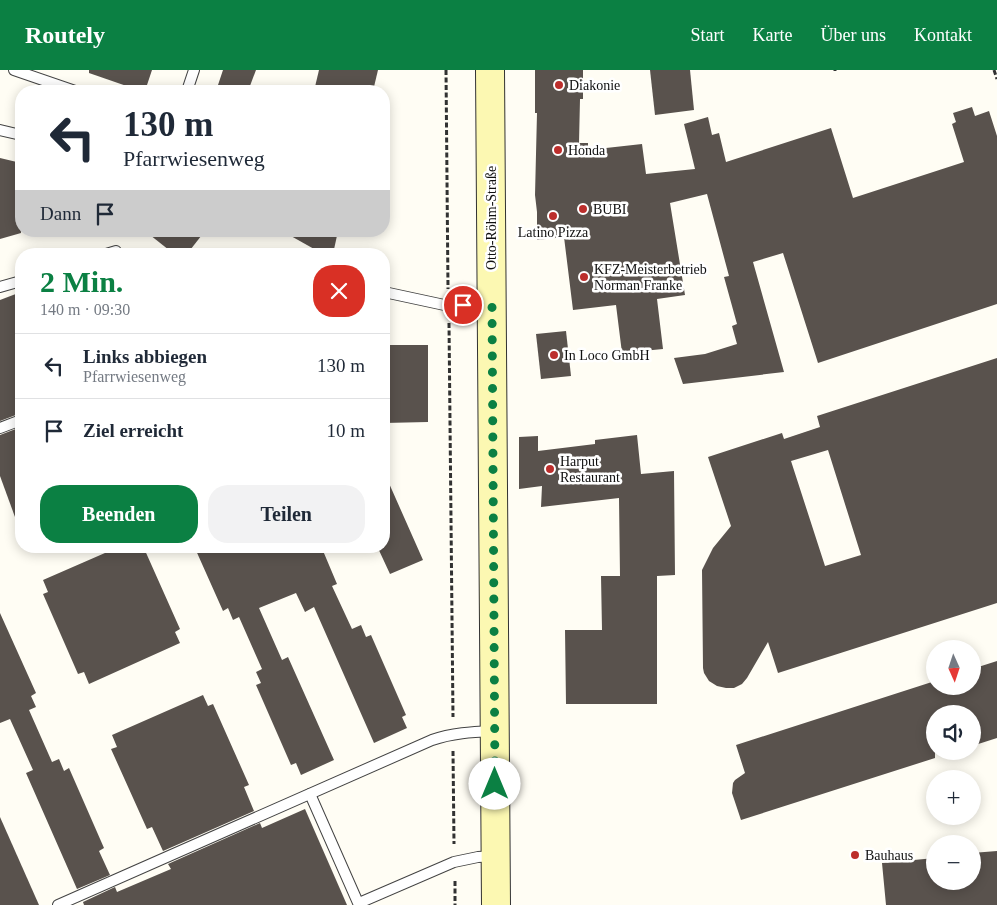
<!DOCTYPE html>
<html lang="de">
<meta charset="utf-8">
<style>
:root{--surface:#fff;--page:#f2f2f3;--text:#1f2937;--muted:#747a83;--line:#e0e1e3;--accent:#0b8043}
body{margin:0;font-family:Georgia,serif;background:var(--page);color:var(--text);height:100vh;display:flex;flex-direction:column;font-size:19px;white-space:nowrap}
*{box-sizing:border-box;margin:0}
p{font-size:16px;color:var(--muted)}
.icon{flex:none;width:28px;height:28px;fill:none;stroke:currentColor;stroke-width:2;stroke-linecap:round;stroke-linejoin:round}
.map{position:relative;flex:1;overflow:hidden}
.sheet{position:absolute;left:15px;top:178px;width:375px;height:305px;display:flex;flex-direction:column;background:var(--surface);border-radius:20px;box-shadow:0 2px 12px #0003}
.sheet>*{flex:none}
.guide{position:absolute;left:15px;top:15px;width:375px;height:152px;border-radius:20px;box-shadow:0 2px 12px #0003;background:#fff;color:var(--text);overflow:hidden}
.needle{width:32px;rotate:177deg}
.fabs{position:absolute;left:926px;top:570px;display:grid;gap:10px}
.fabs a{display:grid;place-items:center;width:55px;height:55px;border-radius:50%;background:var(--surface);box-shadow:0 2px 12px #0003;font-size:25px}
.pin{position:absolute;display:grid;place-items:center;width:42px;height:42px;color:#fff;margin:-21px;border:2px solid #fff;border-radius:50%;box-shadow:0 1px 5px #0007}
.me{position:absolute;width:55px;margin:-28px;rotate:0deg;stroke-linejoin:round;filter:drop-shadow(0 0 4px #0008)}
.turn{display:flex;align-items:center;gap:18px;height:105px;padding:0 25px;font-size:22px}
.turn .icon{width:65px;height:65px;stroke-width:2.5}
.turn b{display:block;font-size:35px;line-height:42px}
.then{display:flex;align-items:center;height:48px;padding:0 25px;background:#0003;gap:10px;font-size:19px}
.round{display:grid;place-items:center;flex:none;width:52px;height:52px;border-radius:20px;background:var(--page)}
.summary{display:flex;align-items:center;justify-content:space-between;height:85px;padding:0 25px}
h1{font-size:30px;font-weight:600;line-height:38px;color:var(--accent)}
.cta{display:flex;gap:10px;margin-top:auto;padding:10px 25px}
.cta a{flex:1;height:58px;border-radius:20px;background:var(--accent);color:#fff;font-size:20px;font-weight:600;line-height:58px;text-align:center}
.cta a+a{background:var(--page);color:var(--text)}
ul{padding:0;list-style:none}
li{display:flex;align-items:center;gap:15px;height:65px;padding:0 25px;border-top:1px solid var(--line)}
li div{flex:1}
li b{display:block;font-size:19px}
li em{font-style:normal}
header{display:flex;align-items:center;gap:30px;box-sizing:border-box;height:70px;padding:0 25px;background:var(--accent);color:#fff}
header strong{font-size:24px}
nav{display:flex;gap:28px;margin-inline-start:auto;font-size:18px}
.map>svg:first-child{display:block}
.building{fill:#59524d;fill-rule:evenodd}
.lines{fill:none;stroke-linecap:round;stroke-linejoin:round}
.lane-casing{stroke:#434343;stroke-width:12}
.secondary-casing{stroke:#323232;stroke-width:30}
.path{stroke:#323232;stroke-width:3;stroke-dasharray:5 2.5;stroke-linecap:butt}
.lane{stroke:#fff;stroke-width:10}
.secondary{stroke:#fcf8b2;stroke-width:28}
.route{stroke:#0b8043;stroke-width:9;stroke-dasharray:0 16.2}
.poi-dot{fill:#bc2e2c;stroke:#fff;stroke-width:2}
.labels{text-anchor:middle;stroke-width:5;stroke-linejoin:round;paint-order:stroke}
.poi-label{font-size:14px;fill:#101010;stroke:#fff;text-anchor:start}
.street-label{font-size:14px;fill:#101010;stroke:#fff}
</style>
<header>
<strong>Routely</strong>
<nav><a>Start</a><a>Karte</a><a>Über uns</a><a>Kontakt</a></nav>
</header>
<div class="map">
<svg width="997" height="835" viewBox="0 0 997 835">
<rect width="100%" height="100%" fill="#fffdf4"/>
<g class="building">
<path d="M 89,0 L 152,0 L 145,21 L 141,21 L 89,3 Z"/>
<path d="M 223,0 L 256,0 L 248,21 L 216,21 Z"/>
<path d="M 319,0 L 378,0 L 373,21 L 314,21 Z"/>
<path d="M 535,0 L 583,0 L 583,29 L 580,29 L 579,73 L 588,73 L 588,80 L 642,74 L 646,104 L 695,99 L 684,54 L 708,47 L 712,65 L 719,63 L 726,92 L 831,58 L 853,128 L 964,92 L 952,54 L 956,52 L 953,43 L 972,37 L 975,46 L 989,41 L 997,66 L 997,234 L 818,293 L 783,183 L 753,192 L 784,302 L 683,314 L 674,288 L 705,284 L 737,274 L 732,256 L 737,254 L 724,207 L 729,206 L 707,124 L 670,133 L 685,225 L 657,229 L 663,279 L 622,283 L 616,235 L 573,240 L 564,167 L 537,170 L 537,142 L 535,125 L 537,43 L 535,43 Z"/>
<path d="M 650,0 L 690,0 L 694,40 L 655,45 Z"/>
<path d="M 0,88 L 21,93 L 21,163 L 0,169 Z"/>
<path d="M 145,161 L 205,161 L 187,184 L 174,184 Z"/>
<path d="M 282,161 L 338,161 L 333,184 L 323,184 Z"/>
<path d="M 21,222 L 21,343 L 0,351 L 0,230 Z"/>
<path d="M 566,261 L 571,306 L 541,309 L 536,264 Z"/>
<path d="M 384,275 L 428,275 L 428,352 L 384,353 Z"/>
<path d="M 997,288 L 997,533 L 778,603 L 768,572 L 747,608 L 742,614 L 734,618 L 726,618 L 717,616 L 709,611 L 704,603 L 703,598 L 702,500 L 713,478 L 731,456 L 708,387 L 782,363 L 784,369 L 820,357 L 817,346 ZM 828,380 L 861,485 L 825,496 L 791,391 Z"/>
<path d="M 21,357 L 21,457 L 19,458 L 0,406 L 0,365 Z"/>
<path d="M 637,365 L 641,404 L 674,401 L 675,505 L 657,506 L 657,634 L 566,634 L 565,560 L 602,560 L 601,506 L 620,506 L 619,428 L 541,437 L 542,416 L 519,419 L 519,367 L 538,366 L 538,381 L 595,374 L 595,370 Z"/>
<path d="M 384,402 L 423,490 L 390,504 L 377,476 L 384,476 Z"/>
<path d="M 121,476 L 143,476 L 180,559 L 175,562 L 180,573 L 89,614 L 84,602 L 78,604 L 43,524 L 48,522 L 43,510 Z"/>
<path d="M 194,476 L 321,476 L 337,514 L 332,516 L 352,559 L 361,555 L 366,567 L 371,565 L 406,645 L 402,647 L 407,658 L 374,673 L 314,537 L 305,542 L 296,523 L 259,538 L 282,590 L 288,587 L 334,690 L 301,705 L 296,693 L 291,695 L 256,615 L 261,613 L 256,602 L 262,599 L 239,547 L 233,550 L 228,538 L 223,541 Z"/>
<path d="M 0,543 L 36,623 L 31,626 L 36,637 L 29,640 L 52,692 L 59,689 L 64,701 L 69,698 L 104,778 L 99,781 L 110,805 L 77,819 L 26,703 L 33,700 L 10,649 L 0,653 Z"/>
<path d="M 997,591 L 997,668 L 972,676 L 972,644 L 935,644 L 935,688 L 741,750 L 732,723 L 733,713 L 735,710 L 745,703 L 736,675 L 935,611 L 935,616 L 972,616 L 972,599 Z"/>
<path d="M 203,625 L 208,636 L 213,634 L 249,715 L 244,717 L 254,741 L 163,781 L 152,757 L 147,759 L 111,679 L 117,677 L 112,665 Z"/>
<path d="M 305,739 L 347,835 L 84,835 L 83,832 L 115,817 L 117,822 L 171,799 L 168,794 L 260,753 L 262,758 Z"/>
<path d="M 0,747 L 39,835 L 0,835 Z"/>
<path d="M 997,781 L 997,835 L 886,835 L 882,793 L 935,788 L 935,811 L 972,811 L 972,783 Z"/>
</g>
<g class="lines">
<defs>
<g id="lane">
<path d="M 14,0 L 75,21"/>
<path d="M 187,21 L 194,0"/>
<path d="M 0,60 L 21,65"/>
<path d="M 106,184 L 116,181 L 117,184"/>
<path d="M 0,217 L 21,211"/>
<path d="M 384,222 L 449,236 L 491,234"/>
<path d="M 0,358 L 21,350"/>
<path d="M 310,724 L 359,835"/>
<path d="M 359,833 L 454,792 L 478,787 L 495,786"/>
<path d="M 58,835 L 432,670 C 452,663 472,662 493,661"/>
</g>
<path id="secondary" d="M 490,0 L 496,835"/>
</defs>
<use href="#lane" class="lane-casing"/>
<use href="#secondary" class="secondary-casing"/>
<g class="path">
<path d="M 446,0 L 448,219"/>
<path d="M 835,0 L 835,1"/>
<path d="M 994,0 L 997,9"/>
<path d="M 449,253 L 453,647"/>
<path d="M 453,681 L 454,774"/>
<path d="M 455,811 L 455,835"/>
</g>
<use href="#lane" class="lane"/>
<use href="#secondary" class="secondary"/>
</g>
<g class="lines">
<path class="route" d="M 463,235 L 492,234 L 495,714"/>
</g>
<g class="poi-dot">
<circle cx="559" cy="15" r="5"/>
<circle cx="558" cy="80" r="5"/>
<circle cx="583" cy="139" r="5"/>
<circle cx="553" cy="146" r="5"/>
<circle cx="584" cy="207" r="5"/>
<circle cx="554" cy="285" r="5"/>
<circle cx="550" cy="399" r="5"/>
<circle cx="855" cy="785" r="5"/>
</g>
<g class="labels">
<g class="poi-label">
<text x="569" y="20">Diakonie</text>
<text x="568" y="85">Honda</text>
<text x="593" y="144">BUBI</text>
<text x="553" y="167" text-anchor="middle">Latino Pizza</text>
<text x="594" y="204">KFZ-Meisterbetrieb<tspan x="594" dy="16">Norman Franke</tspan></text>
<text x="564" y="290">In Loco GmbH</text>
<text x="560" y="396">Harput<tspan x="560" dy="16">Restaurant</tspan></text>
<text x="865" y="790">Bauhaus</text>
</g>
<g class="street-label">
<text transform="translate(491 148) rotate(-90)" y="5">Otto-Röhm-Straße</text>
</g>
</g>
</svg>
<div class="fabs">
<a><svg class="needle" viewBox="-14 -14 28 28"><path d="M0-13l5 13h-10z" fill="#e53935"/><path d="M0 13l5-13h-10z" fill="#747a83"/></svg></a>
<a><svg class="icon" aria-label="sound" viewBox="0 0 24 24"><path d="M4 9h4l5-4v14l-5-4H4zM17 9q2 3 0 6"/></svg></a>
<a>+</a>
<a>−</a>
</div>
<div class="pin" style="left:463px;top:235px;background:#d93025"><svg class="icon" aria-label="arrive" viewBox="0 0 24 24"><path d="M6 21V4h12l-3 4 3 4H6"/></svg></div>
<svg class="me" style="left:495px;top:714px" viewBox="-20 -20 40 40"><circle r="19" fill="#fff"/><path d="M0-13L10 11 0 6-10 11z" fill="#0b8043"/></svg>
<div class="guide">
<div class="turn"><svg class="icon" aria-label="left" viewBox="0 0 24 24"><path d="M17 20v-9H6M10 6l-5 5 5 5"/></svg><div><b>130 m</b>Pfarrwiesenweg</div></div>
<div class="then">Dann<svg class="icon" aria-label="arrive" viewBox="0 0 24 24"><path d="M6 21V4h12l-3 4 3 4H6"/></svg></div>
</div>
<section class="sheet">
<div class="summary"><div><h1>2 Min.</h1><p>140 m · 09:30</p></div><a class="round" style="background:#d93025;color:#fff"><svg class="icon" aria-label="close" viewBox="0 0 24 24"><path d="M6 6l12 12M18 6L6 18"/></svg></a></div>
<ul>
<li><svg class="icon" aria-label="left" viewBox="0 0 24 24"><path d="M17 20v-9H6M10 6l-5 5 5 5"/></svg><div><b>Links abbiegen</b><p>Pfarrwiesenweg</p></div><em>130 m</em></li>
<li><svg class="icon" aria-label="arrive" viewBox="0 0 24 24"><path d="M6 21V4h12l-3 4 3 4H6"/></svg><div><b>Ziel erreicht</b></div><em>10 m</em></li>
</ul>
<div class="cta"><a>Beenden</a><a>Teilen</a></div>
</section>
</div>
